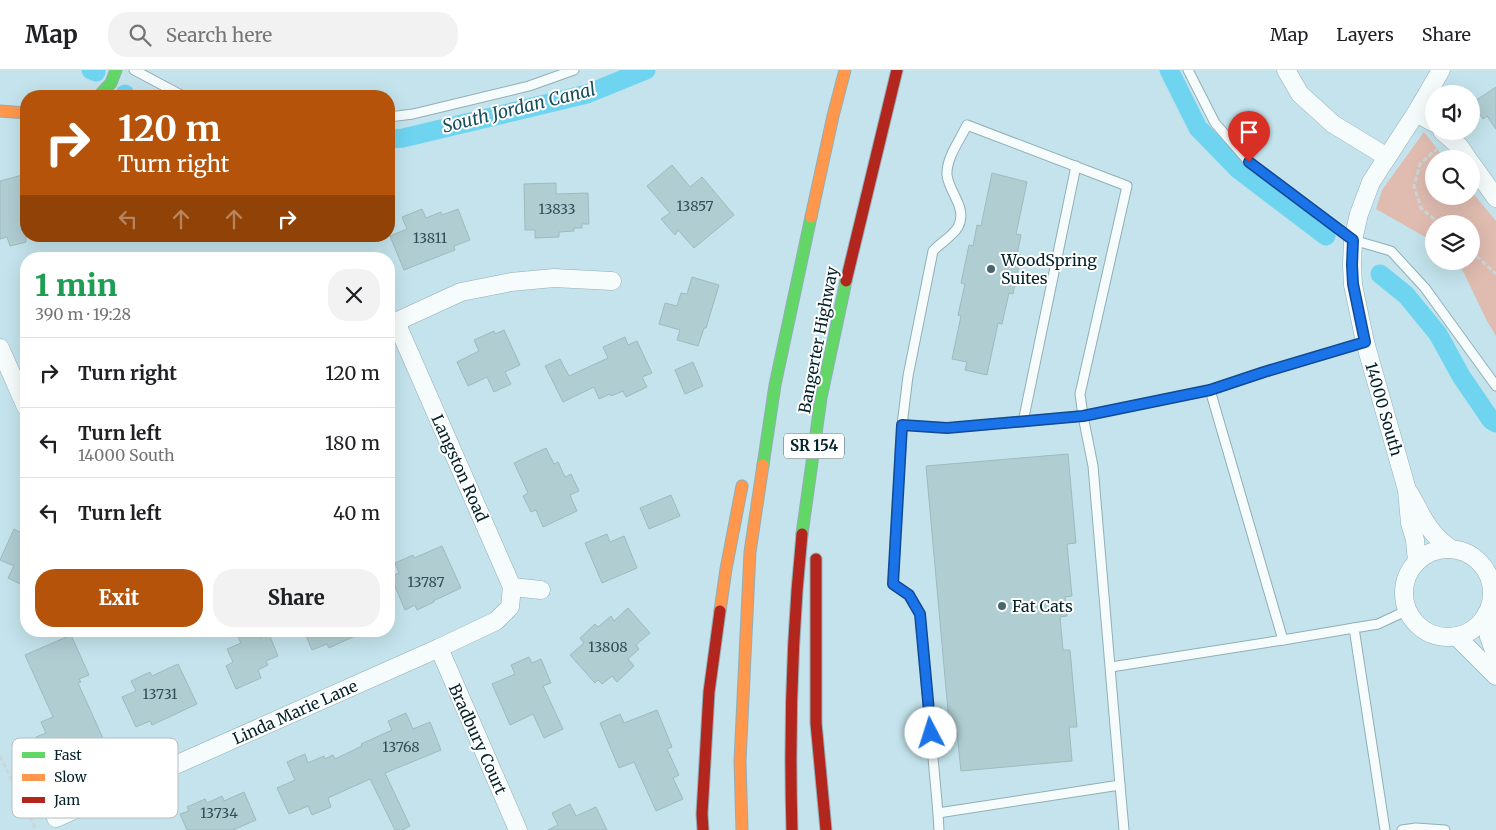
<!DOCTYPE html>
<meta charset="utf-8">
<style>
:root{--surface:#fff;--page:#f2f2f2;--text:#202124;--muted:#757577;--line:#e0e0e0;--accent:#b45309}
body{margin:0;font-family:Merriweather,serif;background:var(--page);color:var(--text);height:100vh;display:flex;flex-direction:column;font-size:19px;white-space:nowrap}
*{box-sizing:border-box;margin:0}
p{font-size:16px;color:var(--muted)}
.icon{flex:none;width:28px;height:28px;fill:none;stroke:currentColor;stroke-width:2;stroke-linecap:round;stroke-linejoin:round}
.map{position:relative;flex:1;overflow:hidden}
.side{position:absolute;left:20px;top:182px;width:375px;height:385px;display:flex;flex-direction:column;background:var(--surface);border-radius:20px;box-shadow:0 5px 20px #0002}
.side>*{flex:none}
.hud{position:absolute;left:20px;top:20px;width:375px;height:152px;border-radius:20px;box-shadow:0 5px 20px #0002;background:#b45309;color:#fff;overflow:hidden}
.controls{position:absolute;left:1425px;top:15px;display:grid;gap:10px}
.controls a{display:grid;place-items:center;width:55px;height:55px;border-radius:50%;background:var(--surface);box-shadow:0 5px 20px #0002;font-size:25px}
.pin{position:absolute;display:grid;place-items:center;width:42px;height:42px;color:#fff;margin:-51px -21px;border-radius:50% 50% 50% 0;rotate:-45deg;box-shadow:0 0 5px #0007}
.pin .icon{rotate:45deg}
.me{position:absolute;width:55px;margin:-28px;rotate:355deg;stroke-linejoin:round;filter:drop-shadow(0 0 4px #0008)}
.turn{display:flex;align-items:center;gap:18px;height:105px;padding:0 15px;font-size:22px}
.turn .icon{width:65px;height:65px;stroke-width:2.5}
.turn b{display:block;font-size:35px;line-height:42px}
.lanes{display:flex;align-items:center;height:48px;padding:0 15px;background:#0003;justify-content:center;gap:25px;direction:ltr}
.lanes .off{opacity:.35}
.round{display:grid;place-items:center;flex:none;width:52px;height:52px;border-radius:20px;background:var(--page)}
.overview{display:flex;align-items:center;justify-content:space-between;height:85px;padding:0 15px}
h1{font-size:30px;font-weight:800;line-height:38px;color:#1e9e55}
.primary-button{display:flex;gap:10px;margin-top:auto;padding:10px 15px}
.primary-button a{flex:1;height:58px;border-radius:20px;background:var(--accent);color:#fff;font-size:20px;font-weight:800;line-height:58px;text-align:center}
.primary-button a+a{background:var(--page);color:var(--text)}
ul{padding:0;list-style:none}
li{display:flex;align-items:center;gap:15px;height:70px;padding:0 15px;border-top:1px solid var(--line)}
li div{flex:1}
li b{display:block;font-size:19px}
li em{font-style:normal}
header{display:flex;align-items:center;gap:30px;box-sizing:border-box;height:70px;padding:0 25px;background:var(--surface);border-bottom:1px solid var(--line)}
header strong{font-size:24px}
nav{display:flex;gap:28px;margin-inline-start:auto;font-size:18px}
.search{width:350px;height:45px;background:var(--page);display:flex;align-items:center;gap:12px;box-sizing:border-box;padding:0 18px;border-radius:20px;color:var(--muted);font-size:19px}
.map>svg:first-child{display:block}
.green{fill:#e0bcb0}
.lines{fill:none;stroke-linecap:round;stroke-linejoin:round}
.canal{stroke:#6fd4f0;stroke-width:19}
.building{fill:#b0cdd2;stroke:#9ebabf}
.lane-casing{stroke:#92aeb6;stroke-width:11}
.street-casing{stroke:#92aeb6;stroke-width:19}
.fast-casing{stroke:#92aeb6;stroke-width:13}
.slow-casing{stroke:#92aeb6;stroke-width:13}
.jam-casing{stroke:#92aeb6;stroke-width:13}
.path{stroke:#ccd5d8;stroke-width:3;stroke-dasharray:5 2.5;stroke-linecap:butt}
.lane{stroke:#f6fbfc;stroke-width:9}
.street{stroke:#f6fbfc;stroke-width:18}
.fast{stroke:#63d668;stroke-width:11}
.slow{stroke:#ff974d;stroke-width:11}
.jam{stroke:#b3261e;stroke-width:11}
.route-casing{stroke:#114b97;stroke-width:12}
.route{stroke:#1a73e8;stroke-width:9}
.poi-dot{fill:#47666e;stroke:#fff;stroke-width:2}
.labels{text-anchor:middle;stroke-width:4;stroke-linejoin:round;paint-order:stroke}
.number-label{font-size:14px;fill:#304e55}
.shield{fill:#fff;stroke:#4f646a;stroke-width:1}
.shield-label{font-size:15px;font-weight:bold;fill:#04222a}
.poi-label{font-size:16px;fill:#04222a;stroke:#fff;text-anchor:start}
.street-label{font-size:16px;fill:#04222a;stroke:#fff}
.water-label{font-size:18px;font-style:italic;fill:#184f5d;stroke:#fff}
.key{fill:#fff;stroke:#b4bdbf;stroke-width:1}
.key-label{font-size:14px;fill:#04222a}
</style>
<header>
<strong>Map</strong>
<div class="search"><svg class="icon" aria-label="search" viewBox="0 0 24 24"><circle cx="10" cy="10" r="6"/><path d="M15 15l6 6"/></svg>Search here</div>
<nav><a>Map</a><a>Layers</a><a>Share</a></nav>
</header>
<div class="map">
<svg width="1496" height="760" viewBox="0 0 1496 760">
<rect width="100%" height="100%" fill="#c4e3ec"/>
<path class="green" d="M 1424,62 L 1445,89 L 1434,89 L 1434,126 L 1471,126 L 1471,121 L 1496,151 L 1496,266 L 1487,251 L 1458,191 L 1471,191 L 1471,154 L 1434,154 L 1434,172 L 1376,139 L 1382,120 Z"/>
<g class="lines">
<g class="canal">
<path d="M 91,0 L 96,2"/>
<path d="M 1169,0 L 1198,58 L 1239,100 L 1326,166"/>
<path d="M 125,24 L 125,26"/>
<path d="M 389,69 L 403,68 L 587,24 L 646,0"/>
<path d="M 1380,204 L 1406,225 L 1438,264 L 1461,306 L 1491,350 L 1496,353"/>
</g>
</g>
<g class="building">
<path d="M 1496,17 L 1496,59 L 1487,46 L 1483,49 L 1472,33 Z"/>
<path d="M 672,95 L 690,117 L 702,107 L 734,145 L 694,178 L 678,160 L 675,165 L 661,149 L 670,143 L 647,116 Z"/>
<path d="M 992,103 L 1027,112 L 1016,164 L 1021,165 L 1017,185 L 1021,185 L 1013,224 L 1009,223 L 1002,254 L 998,253 L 987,305 L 965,300 L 967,292 L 952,289 L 961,246 L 958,245 L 965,214 L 961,213 L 969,175 L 973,176 L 977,155 L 981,156 Z"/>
<path d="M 26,104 L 26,172 L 10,176 L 7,167 L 0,169 L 0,111 Z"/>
<path d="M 556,113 L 556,124 L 588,123 L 589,154 L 582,154 L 582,158 L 574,158 L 574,161 L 559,162 L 559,167 L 535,168 L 535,160 L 525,160 L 524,114 Z"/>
<path d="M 422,139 L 426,148 L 441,142 L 442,145 L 458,139 L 470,170 L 454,176 L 455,180 L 404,200 L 390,166 L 407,159 L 402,147 Z"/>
<path d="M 692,207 L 719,215 L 706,258 L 704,258 L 698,276 L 677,270 L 680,260 L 659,254 L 665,233 L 677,236 L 681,223 L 687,224 Z"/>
<path d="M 504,260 L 520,295 L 505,302 L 511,314 L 494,322 L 487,307 L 468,316 L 457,292 L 479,281 L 474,270 L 494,261 L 495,264 Z"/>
<path d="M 625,267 L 628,275 L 637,271 L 652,303 L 642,307 L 647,317 L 626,327 L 623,321 L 611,326 L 610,324 L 599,329 L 594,317 L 563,332 L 545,296 L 560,289 L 569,306 L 608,288 L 603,277 Z"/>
<path d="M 693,292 L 703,316 L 685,324 L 675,300 Z"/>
<path d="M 546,378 L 554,394 L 558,392 L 565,407 L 571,404 L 579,421 L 570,425 L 577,441 L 543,457 L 536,440 L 531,442 L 523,426 L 528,423 L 514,393 Z"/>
<path d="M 1068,384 L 1076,473 L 1067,474 L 1072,526 L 1065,527 L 1067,546 L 1060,547 L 1063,580 L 1070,580 L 1077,657 L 1069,657 L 1072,691 L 961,701 L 957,663 L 950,663 L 926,396 Z"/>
<path d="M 671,425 L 680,446 L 649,459 L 640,438 Z"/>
<path d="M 14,459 L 26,465 L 26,517 L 8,508 L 14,496 L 0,490 Z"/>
<path d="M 607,464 L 610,472 L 624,466 L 637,498 L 602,513 L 585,473 Z"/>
<path d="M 442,476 L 461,518 L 433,531 L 434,532 L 417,540 L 415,535 L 405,540 L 391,507 L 399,503 L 395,493 L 413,485 L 414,488 Z"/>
<path d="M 628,538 L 650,563 L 636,575 L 639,579 L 628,589 L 634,596 L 617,612 L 612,606 L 602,614 L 598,610 L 595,613 L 570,585 L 584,573 L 580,568 L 595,554 L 598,557 L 611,546 L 614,551 Z"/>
<path d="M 246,561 L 257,561 L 260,568 L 269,564 L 278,586 L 266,591 L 268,595 L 258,600 L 261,608 L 236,619 L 226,596 L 233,592 L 227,579 L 241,573 L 237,565 Z"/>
<path d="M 304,561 L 366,561 L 329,578 L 327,574 L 312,580 Z"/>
<path d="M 71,565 L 89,605 L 79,609 L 81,612 L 78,613 L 107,677 L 61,697 L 60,694 L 50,698 L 36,667 L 46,663 L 41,652 L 53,647 L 25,585 Z"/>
<path d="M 529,587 L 532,593 L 541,589 L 551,613 L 543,616 L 563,659 L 544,668 L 533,644 L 510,655 L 492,614 L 515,604 L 511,595 Z"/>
<path d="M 178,594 L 197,634 L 152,655 L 150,651 L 136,657 L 122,627 L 136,621 L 131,611 L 150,602 L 152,606 Z"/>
<path d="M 657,640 L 672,677 L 667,679 L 679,705 L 673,708 L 683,729 L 656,741 L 634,692 L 619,698 L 600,653 L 620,644 L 624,653 Z"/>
<path d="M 406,643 L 413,659 L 430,652 L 441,680 L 385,703 L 410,756 L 402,760 L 395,760 L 370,709 L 328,728 L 331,737 L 312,745 L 308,736 L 289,744 L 277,718 L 295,710 L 287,692 L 305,684 L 308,693 L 324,686 L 325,689 L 333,685 L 335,689 L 362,676 L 361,674 L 392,660 L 388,651 Z"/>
<path d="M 244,722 L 256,750 L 233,760 L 187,760 L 180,744 L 189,741 L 187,737 L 205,729 L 207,733 L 222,726 L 224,731 Z"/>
<path d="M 570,734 L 576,746 L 596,737 L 607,760 L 548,760 L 558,755 L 552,743 Z"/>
</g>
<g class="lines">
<defs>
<g id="lane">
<path d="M 134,0 L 183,26"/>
<path d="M 1188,0 L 1215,53 L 1249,92 L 1353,170 L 1391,181 L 1425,218 L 1496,316"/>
<path d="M 389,47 L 413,44 L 529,16 L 574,0"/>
<path d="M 1210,320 L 1283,570 L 1354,558"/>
<path d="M 1023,352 L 1076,96"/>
<path d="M 902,355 L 908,306 L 933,181 C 940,173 952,167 958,157 C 968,138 949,123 947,105 C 946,88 960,70 967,55 L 1127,116 L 1080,324 L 1083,346 L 1093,396 L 1120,715"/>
<path d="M 1111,597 L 1283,570"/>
<path d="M 938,743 L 939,760"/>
<path d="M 1124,760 L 1120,715 L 938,743 L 920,544 L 909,525 L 893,514 L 902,355 L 947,358 L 1083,346 L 1210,320 L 1265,302 L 1365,272"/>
<path d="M 1385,760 L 1354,558 L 1378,554 L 1408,540"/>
<path d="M 1402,760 L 1416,758 L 1445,760"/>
</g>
<g id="street">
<path d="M 1286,0 L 1300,24 L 1333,54 L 1387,87"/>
<path d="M 1416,43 L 1434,53"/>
<path d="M 1442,61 L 1460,77 L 1468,89"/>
<path d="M 1471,93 L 1496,128"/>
<path d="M 389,255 L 461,222 L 511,212 L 554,208 L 612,211"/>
<path d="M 0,278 L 26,337"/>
<path d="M 1410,424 C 1422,446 1429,464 1451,479"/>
<circle cx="1448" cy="523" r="44"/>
<path d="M 1417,492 L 1415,470 L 1410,453 L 1407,420 L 1365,272 L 1353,215 L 1352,195 L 1353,170 L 1359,144 L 1371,112 L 1416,43 L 1441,0"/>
<path d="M 512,517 L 541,520"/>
<path d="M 1487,543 L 1489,567 L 1496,586"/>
<path d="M 1456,566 L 1496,606"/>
<path d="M 439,578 L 518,760"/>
<path d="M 56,748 L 439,578 L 496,551 L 510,537 L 512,517 L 396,252"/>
</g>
<g id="fast">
<path d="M 99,26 L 111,13 L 116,0"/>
<path d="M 763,395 L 775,315 L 811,147"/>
<path d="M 802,464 L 821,328 L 846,211"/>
</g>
<g id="slow">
<path d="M 0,41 L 26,43"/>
<path d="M 811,147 L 833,46 L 845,0"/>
<path d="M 720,541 L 726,499 L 742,416"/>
<path d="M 742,760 L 740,691 L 750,482 L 763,395"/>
</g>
<g id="jam">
<path d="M 846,211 L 897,0"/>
<path d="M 816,489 L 816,653 L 826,760"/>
<path d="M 703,760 L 702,744 L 709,622 L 720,541"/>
<path d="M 792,760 C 789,661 792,563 802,464"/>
</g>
</defs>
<use href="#lane" class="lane-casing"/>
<use href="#street" class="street-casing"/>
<use href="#fast" class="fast-casing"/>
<use href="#slow" class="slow-casing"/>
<use href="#jam" class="jam-casing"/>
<g class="path">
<path d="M 1438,78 L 1420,94 L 1414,116 L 1421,138 L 1440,154"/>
<path d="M 1471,181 L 1496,204"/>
<path d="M 0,686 L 36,760"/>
</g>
<use href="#lane" class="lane"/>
<use href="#street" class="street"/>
<use href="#fast" class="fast"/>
<use href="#slow" class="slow"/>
<use href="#jam" class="jam"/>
</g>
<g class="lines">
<defs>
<path id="route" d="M 931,663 L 920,544 L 909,525 L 893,514 L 902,355 L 947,358 L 1083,346 L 1210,320 L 1264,302 L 1365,272 L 1353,214 L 1352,195 L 1353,170 L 1249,92"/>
</defs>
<use href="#route" class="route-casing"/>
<use href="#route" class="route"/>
</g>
<g class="poi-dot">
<circle cx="991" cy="199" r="5"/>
<circle cx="1002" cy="536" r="5"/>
</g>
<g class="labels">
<g class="number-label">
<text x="695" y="141">13857</text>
<text x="557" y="144">13833</text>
<text x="430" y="173">13811</text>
<text x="426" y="517">13787</text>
<text x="608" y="582">13808</text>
<text x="160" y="629">13731</text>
<text x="401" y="682">13768</text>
<text x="219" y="748">13734</text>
</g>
<rect class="shield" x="784" y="363.5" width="60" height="25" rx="4"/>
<g class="shield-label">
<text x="814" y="381">SR 154</text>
</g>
<g class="poi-label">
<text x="1001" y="196">WoodSpring<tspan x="1001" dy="18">Suites</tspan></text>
<text x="1012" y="542">Fat Cats</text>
</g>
<g class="street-label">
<text transform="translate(818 270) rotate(-79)" y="6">Bangerter Highway</text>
<text transform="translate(1384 339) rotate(74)" y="6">14000 South</text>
<text transform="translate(460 398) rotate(66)" y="6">Langston Road</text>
<text transform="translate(295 642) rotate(-24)" y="6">Linda Marie Lane</text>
<text transform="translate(478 669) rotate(66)" y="6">Bradbury Court</text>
</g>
<g class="water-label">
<text transform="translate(519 38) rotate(-14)" y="6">South Jordan Canal</text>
</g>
</g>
<rect x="12" y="668" width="166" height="80" rx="8" class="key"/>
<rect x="22" y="682" width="23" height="6" fill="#63d668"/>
<rect x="22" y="704" width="23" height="7" fill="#ff974d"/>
<rect x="22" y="727" width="23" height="6" fill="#b3261e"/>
<g class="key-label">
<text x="54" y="690">Fast</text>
<text x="54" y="712">Slow</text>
<text x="54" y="735">Jam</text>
</g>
</svg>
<div class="controls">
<a><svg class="icon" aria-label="sound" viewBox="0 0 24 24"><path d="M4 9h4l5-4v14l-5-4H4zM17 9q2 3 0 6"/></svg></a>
<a><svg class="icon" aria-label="search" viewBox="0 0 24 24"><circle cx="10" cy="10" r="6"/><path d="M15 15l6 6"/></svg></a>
<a><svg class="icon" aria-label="layers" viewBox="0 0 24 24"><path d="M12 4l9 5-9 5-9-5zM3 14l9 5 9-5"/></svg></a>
</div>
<div class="pin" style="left:1249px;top:92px;background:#d93025"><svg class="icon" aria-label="arrive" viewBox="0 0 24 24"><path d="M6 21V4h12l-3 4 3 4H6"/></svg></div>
<svg class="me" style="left:931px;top:663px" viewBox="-20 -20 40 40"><circle r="19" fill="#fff"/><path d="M0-13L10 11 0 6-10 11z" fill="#1a73e8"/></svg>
<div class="hud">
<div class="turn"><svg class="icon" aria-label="right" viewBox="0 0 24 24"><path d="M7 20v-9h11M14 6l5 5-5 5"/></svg><div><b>120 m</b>Turn right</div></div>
<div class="lanes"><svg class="icon off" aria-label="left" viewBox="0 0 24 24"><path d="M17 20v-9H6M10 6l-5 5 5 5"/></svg><svg class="icon off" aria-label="ahead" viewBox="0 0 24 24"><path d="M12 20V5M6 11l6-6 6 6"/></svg><svg class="icon off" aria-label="ahead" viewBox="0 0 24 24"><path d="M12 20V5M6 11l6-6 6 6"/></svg><svg class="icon" aria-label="right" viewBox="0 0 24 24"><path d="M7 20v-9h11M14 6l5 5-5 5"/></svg></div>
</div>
<section class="side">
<div class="overview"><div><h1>1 min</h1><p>390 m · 19:28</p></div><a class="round"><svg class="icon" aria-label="close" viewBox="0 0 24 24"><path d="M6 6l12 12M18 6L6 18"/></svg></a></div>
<ul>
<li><svg class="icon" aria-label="right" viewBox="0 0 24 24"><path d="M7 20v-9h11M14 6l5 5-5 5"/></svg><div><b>Turn right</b></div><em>120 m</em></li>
<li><svg class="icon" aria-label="left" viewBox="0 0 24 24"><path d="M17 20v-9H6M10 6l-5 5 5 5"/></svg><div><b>Turn left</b><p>14000 South</p></div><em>180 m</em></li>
<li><svg class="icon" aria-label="left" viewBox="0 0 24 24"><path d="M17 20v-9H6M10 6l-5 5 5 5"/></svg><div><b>Turn left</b></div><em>40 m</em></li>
</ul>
<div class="primary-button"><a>Exit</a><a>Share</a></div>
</section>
</div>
